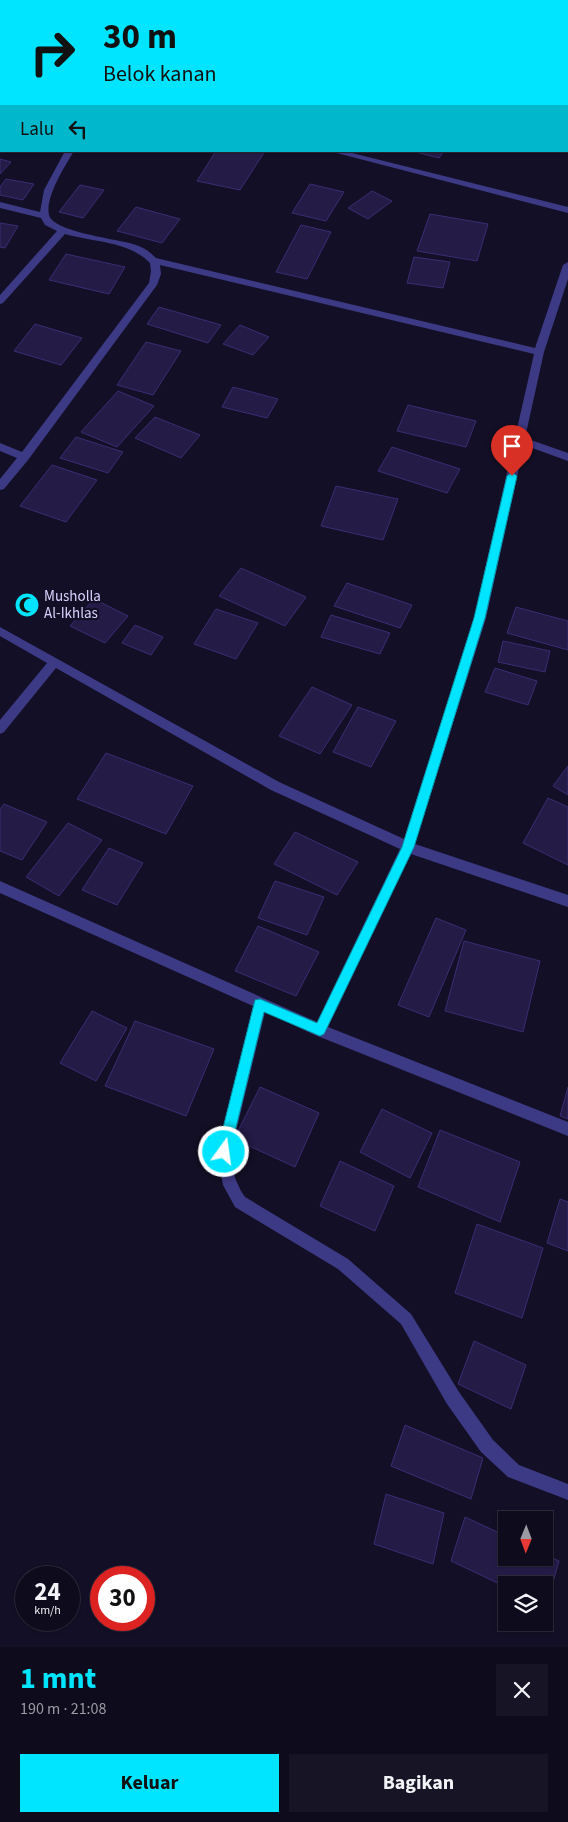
<!DOCTYPE html>
<html lang="id">
<meta charset="utf-8">
<style>
:root{--surface:#0e0b1c;--page:#171425;--text:#f1f3f6;--muted:#9b9ba3;--line:#2e2b3b;--accent:#00e5ff}
body{margin:0;font-family:"Source Sans 3",sans-serif;background:var(--page);color:var(--text);height:100vh;display:flex;flex-direction:column;font-size:19px;white-space:nowrap}
*{box-sizing:border-box;margin:0}
p{font-size:16px;color:var(--muted)}
.icon{flex:none;width:28px;height:28px;fill:none;stroke:currentColor;stroke-width:2;stroke-linecap:round;stroke-linejoin:round}
.map{position:relative;height:1647px;overflow:hidden}
.panel{display:flex;flex-direction:column;background:var(--surface);flex:1}
.panel>*{flex:none}
.hud{position:absolute;left:0px;top:0px;width:569px;height:152px;box-shadow:0 1px 4px #0004,0 0 0 1px var(--line);background:#00e5ff;color:#111;overflow:hidden}
.needle{width:32px;rotate:181deg}
.buttons{position:absolute;left:498px;top:1511px;display:grid;gap:10px}
.buttons a{display:grid;place-items:center;width:55px;height:55px;border-radius:0px;background:var(--surface);box-shadow:0 1px 4px #0004,0 0 0 1px var(--line);font-size:25px}
.speed{position:absolute;left:15px;top:1566px;display:flex;gap:10px;font-size:25px;font-weight:700;text-align:center}
.speed>*{display:grid;place-content:center;width:65px;height:65px;border-radius:50%;background:var(--surface);box-shadow:0 1px 4px #0004,0 0 0 1px var(--line);line-height:1}
.speed small{font-size:12px;font-weight:400}
.speed .limit{border:8px solid #d22;background:#fff;color:#111}
.pin{position:absolute;display:grid;place-items:center;width:42px;height:42px;color:#fff;margin:-51px -21px;border-radius:50% 50% 50% 0;rotate:-45deg;box-shadow:0 0 5px #0007}
.pin .icon{rotate:45deg}
.me{position:absolute;width:55px;margin:-28px;rotate:14deg;stroke-linejoin:round;filter:drop-shadow(0 0 4px #0008)}
.turn{display:flex;align-items:center;gap:18px;height:105px;padding:0 20px;font-size:22px}
.turn .icon{width:65px;height:65px;stroke-width:2.5}
.turn b{display:block;font-size:35px;line-height:42px}
.then{display:flex;align-items:center;height:48px;padding:0 20px;background:#0003;gap:10px;font-size:19px}
.round{display:grid;place-items:center;flex:none;width:52px;height:52px;border-radius:0px;background:var(--page)}
.summary{display:flex;align-items:center;justify-content:space-between;height:85px;padding:0 20px}
h1{font-size:30px;font-weight:700;line-height:38px;color:var(--accent)}
.button{display:flex;gap:10px;margin-top:auto;padding:10px 20px}
.button a{flex:1;height:58px;border-radius:0px;background:var(--accent);color:#111;font-size:20px;font-weight:700;line-height:58px;text-align:center}
.button a+a{background:var(--page);color:var(--text)}
.map>svg:first-child{display:block}
.building{fill:#241b47;stroke:#3b2d73}
.lines{fill:none;stroke-linecap:round;stroke-linejoin:round}
.minor{fill:#3d3a85;fill-rule:evenodd}
.route{fill:#00e5ff;stroke:#0095a6}
.labels{text-anchor:middle;stroke-width:4.5;stroke-linejoin:round;paint-order:stroke}
.poi-label{font-size:15px;fill:#d9d4ff;stroke:#130f26;text-anchor:start}
</style>
<div class="map">
<svg width="568" height="1647" viewBox="0 0 568 1647">
<rect width="100%" height="100%" fill="#130f26"/>
<g class="building">
<path d="M 216,151 L 265,151 L 240,190 L 197,181 Z"/>
<path d="M 412,151 L 444,151 L 439,158 Z"/>
<path d="M 0,159 L 11,162 L 0,174 Z"/>
<path d="M 6,179 L 34,184 L 23,200 L 0,195 L 0,187 Z"/>
<path d="M 310,184 L 344,192 L 326,221 L 292,213 Z"/>
<path d="M 80,185 L 104,190 L 83,218 L 59,212 Z"/>
<path d="M 372,191 L 392,201 L 368,219 L 348,208 Z"/>
<path d="M 136,207 L 180,219 L 162,243 L 117,231 Z"/>
<path d="M 430,214 L 488,224 L 477,261 L 417,251 Z"/>
<path d="M 0,223 L 18,226 L 5,248 L 0,247 Z"/>
<path d="M 301,225 L 331,232 L 307,279 L 276,272 Z"/>
<path d="M 66,254 L 125,267 L 109,294 L 49,280 Z"/>
<path d="M 414,257 L 450,262 L 443,288 L 407,283 Z"/>
<path d="M 159,307 L 221,325 L 208,343 L 147,324 Z"/>
<path d="M 35,324 L 82,338 L 61,365 L 14,351 Z"/>
<path d="M 240,325 L 269,337 L 253,355 L 223,344 Z"/>
<path d="M 146,342 L 181,351 L 153,395 L 117,385 Z"/>
<path d="M 233,387 L 278,399 L 267,418 L 222,407 Z"/>
<path d="M 118,391 L 154,406 L 117,447 L 81,432 Z"/>
<path d="M 408,405 L 476,421 L 466,447 L 397,431 Z"/>
<path d="M 155,417 L 200,435 L 181,458 L 135,438 Z"/>
<path d="M 76,437 L 123,452 L 108,473 L 60,458 Z"/>
<path d="M 392,447 L 460,469 L 447,493 L 378,471 Z"/>
<path d="M 52,465 L 97,480 L 66,522 L 20,506 Z"/>
<path d="M 336,486 L 398,499 L 383,540 L 321,526 Z"/>
<path d="M 241,568 L 306,597 L 285,626 L 219,596 Z"/>
<path d="M 347,583 L 412,605 L 400,628 L 334,606 Z"/>
<path d="M 94,599 L 128,616 L 105,643 L 70,626 Z"/>
<path d="M 516,607 L 568,621 L 568,650 L 507,633 Z"/>
<path d="M 216,609 L 258,623 L 236,659 L 194,644 Z"/>
<path d="M 331,615 L 390,633 L 380,654 L 321,637 Z"/>
<path d="M 135,625 L 163,637 L 151,655 L 122,643 Z"/>
<path d="M 503,641 L 550,651 L 545,672 L 498,662 Z"/>
<path d="M 495,668 L 537,681 L 528,705 L 485,692 Z"/>
<path d="M 312,687 L 352,705 L 320,754 L 279,736 Z"/>
<path d="M 358,707 L 396,721 L 371,767 L 333,752 Z"/>
<path d="M 106,753 L 193,786 L 166,834 L 77,799 Z"/>
<path d="M 568,766 L 568,795 L 553,786 Z"/>
<path d="M 548,798 L 568,807 L 568,865 L 523,843 Z"/>
<path d="M 4,804 L 47,822 L 22,860 L 0,851 L 0,809 Z"/>
<path d="M 68,823 L 102,840 L 59,896 L 26,877 Z"/>
<path d="M 295,832 L 358,862 L 337,895 L 274,864 Z"/>
<path d="M 109,848 L 143,863 L 117,905 L 82,890 Z"/>
<path d="M 275,881 L 324,897 L 307,935 L 258,918 Z"/>
<path d="M 436,918 L 466,930 L 429,1017 L 398,1005 Z"/>
<path d="M 258,926 L 319,952 L 296,996 L 235,971 Z"/>
<path d="M 464,941 L 540,961 L 523,1032 L 445,1011 Z"/>
<path d="M 92,1011 L 127,1028 L 96,1081 L 60,1063 Z"/>
<path d="M 135,1021 L 214,1049 L 186,1116 L 105,1086 Z"/>
<path d="M 260,1087 L 319,1113 L 295,1167 L 234,1139 Z"/>
<path d="M 568,1087 L 568,1119 L 560,1116 Z"/>
<path d="M 382,1109 L 432,1133 L 410,1178 L 360,1152 Z"/>
<path d="M 440,1130 L 520,1162 L 500,1222 L 418,1187 Z"/>
<path d="M 340,1161 L 394,1186 L 375,1231 L 320,1206 Z"/>
<path d="M 560,1199 L 568,1202 L 568,1251 L 547,1243 Z"/>
<path d="M 477,1224 L 543,1248 L 522,1318 L 455,1293 Z"/>
<path d="M 474,1341 L 526,1365 L 511,1409 L 458,1384 Z"/>
<path d="M 405,1425 L 483,1458 L 471,1499 L 391,1466 Z"/>
<path d="M 386,1494 L 444,1513 L 433,1564 L 374,1544 Z"/>
<path d="M 465,1517 L 506,1536 L 506,1558 L 544,1558 L 544,1554 L 559,1561 L 546,1606 L 544,1605 L 544,1585 L 506,1585 L 506,1587 L 451,1561 Z"/>
</g>
<g class="lines">
<g class="minor">
<path d="M 322,0 L 335,0 L 336,1 L 323,1 Z"/>
<path d="M 0,77 L 1,78 L 1,83 L 0,83 Z"/>
<path d="M 65,151 L 74,151 C 65,166 45,197 49,215 C 53,232 117,239 133,244 C 143,247 149,251 156,258 L 535,348 L 563,265 L 568,262 L 568,279 L 544,352 L 525,438 L 568,453 L 568,461 L 524,445 L 486,618 L 415,844 L 568,895 L 568,907 L 411,854 L 328,1027 L 568,1122 L 568,1136 L 315,1035 L 265,1012 L 231,1152 L 235,1178 L 241,1191 L 245,1197 L 348,1259 L 411,1314 L 459,1392 L 493,1440 L 519,1465 L 568,1484 L 568,1500 L 508,1477 L 481,1452 L 447,1404 L 401,1324 L 338,1269 L 235,1207 L 223,1185 L 217,1152 L 253,1006 L 0,893 L 0,881 L 317,1022 L 400,849 L 271,790 L 56,668 L 4,732 L 0,734 L 0,720 L 47,663 L 0,636 L 0,627 L 279,782 L 404,839 L 474,618 L 534,354 L 160,265 L 161,274 L 157,285 L 28,460 L 4,489 L 0,490 L 0,479 L 17,458 L 0,451 L 0,443 L 22,452 L 149,283 L 151,271 L 150,263 C 129,241 92,242 65,234 L 3,303 L 0,304 L 0,295 L 57,231 L 45,225 L 41,218 L 0,208 L 0,202 L 40,212 L 44,190 Z"/>
<path d="M 329,151 L 344,151 L 568,207 L 568,213 Z"/>
</g>
</g>
<path class="route" d="M 512,472 L 517,476 L 485,618 L 414,847 L 324,1034 L 320,1036 L 264,1012 L 230,1152 L 228,1157 L 224,1159 L 219,1157 L 217,1152 L 255,1000 L 260,999 L 317,1023 L 402,847 L 474,618 L 507,476 Z"/>
<defs>
<symbol id="mosque-disc" viewBox="-11 -11 22 22"><circle r="9.5" fill="#00e5ff" stroke="#130f26"/><path d="M3.5-4.9A6 6 0 1 0 3.5 4.9A5 5 0 1 1 3.5-4.9Z" fill="#111"/></symbol>
</defs>
<g fill-rule="evenodd">
<use href="#mosque-disc" x="13" y="591" width="28" height="28"/>
</g>
<g class="labels">
<g class="poi-label">
<text x="44" y="601">Musholla<tspan x="44" dy="17">Al-Ikhlas</tspan></text>
</g>
</g>
</svg>
<div class="buttons">
<a><svg class="needle" viewBox="-14 -14 28 28"><path d="M0-13l5 13h-10z" fill="#e53935"/><path d="M0 13l5-13h-10z" fill="#9b9ba3"/></svg></a>
<a><svg class="icon" aria-label="layers" viewBox="0 0 24 24"><path d="M12 4l9 5-9 5-9-5zM3 14l9 5 9-5"/></svg></a>
</div>
<div class="speed"><div>24<small>km/h</small></div><div class="limit">30</div></div>
<div class="pin" style="left:512px;top:476px;background:#d93025"><svg class="icon" aria-label="arrive" viewBox="0 0 24 24"><path d="M6 21V4h12l-3 4 3 4H6"/></svg></div>
<svg class="me" style="left:224px;top:1152px" viewBox="-20 -20 40 40"><circle r="17" fill="#00e5ff" stroke="#fff" stroke-width="3"/><path d="M0-11L8 9 0 5-8 9z" fill="#fff"/></svg>
<div class="hud">
<div class="turn"><svg class="icon" aria-label="right" viewBox="0 0 24 24"><path d="M7 20v-9h11M14 6l5 5-5 5"/></svg><div><b>30 m</b>Belok kanan</div></div>
<div class="then">Lalu<svg class="icon" aria-label="left" viewBox="0 0 24 24"><path d="M17 20v-9H6M10 6l-5 5 5 5"/></svg></div>
</div>
</div>
<section class="panel">
<div class="summary"><div><h1>1 mnt</h1><p>190 m · 21:08</p></div><a class="round"><svg class="icon" aria-label="close" viewBox="0 0 24 24"><path d="M6 6l12 12M18 6L6 18"/></svg></a></div>
<div class="button"><a>Keluar</a><a>Bagikan</a></div>
</section>
